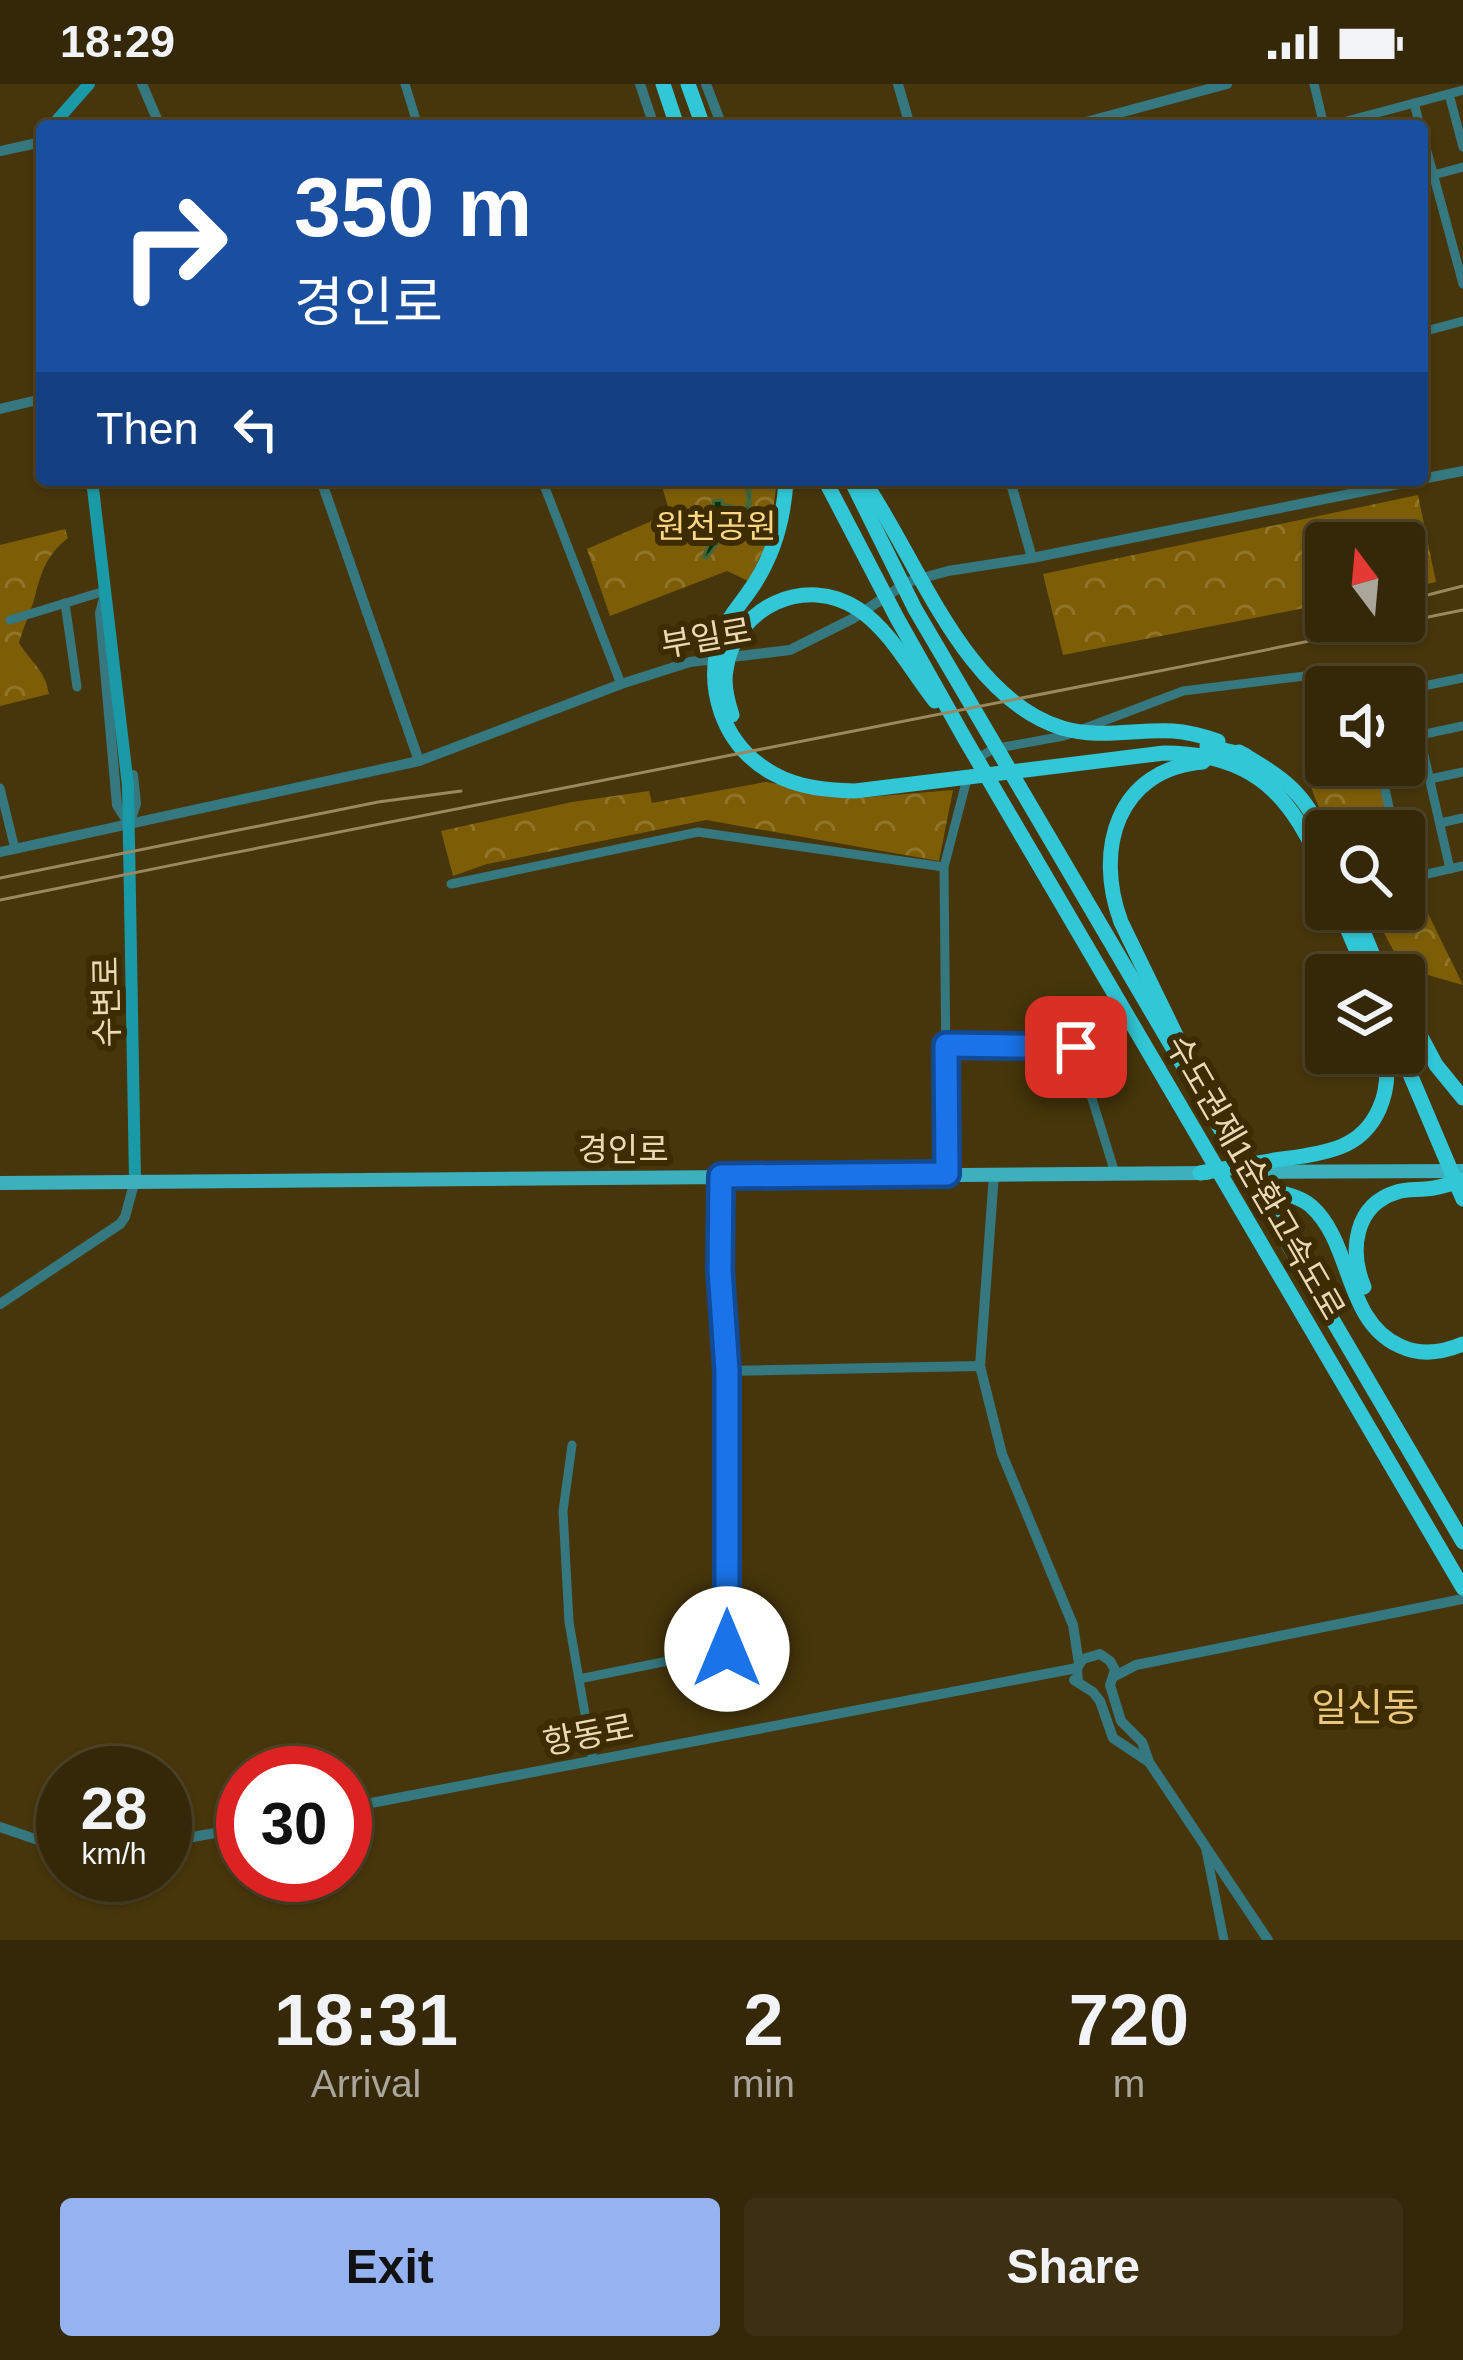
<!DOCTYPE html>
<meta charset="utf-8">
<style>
:root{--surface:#352808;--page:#3d3012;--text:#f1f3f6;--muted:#aaa69c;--line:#4f4429;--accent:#95b2f1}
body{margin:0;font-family:Helvetica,"Noto Sans KR",sans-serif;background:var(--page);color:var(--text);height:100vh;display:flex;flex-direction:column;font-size:45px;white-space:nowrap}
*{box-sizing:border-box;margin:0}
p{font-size:39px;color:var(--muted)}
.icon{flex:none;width:66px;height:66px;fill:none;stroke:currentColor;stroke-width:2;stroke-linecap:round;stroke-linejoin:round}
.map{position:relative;height:1856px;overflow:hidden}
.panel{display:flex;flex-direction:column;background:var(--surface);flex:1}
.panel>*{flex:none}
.banner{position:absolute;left:36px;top:36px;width:1392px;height:366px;border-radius:12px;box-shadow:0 3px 9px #0004,0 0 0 3px var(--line);background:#1a4fa0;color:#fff;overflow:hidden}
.needle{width:78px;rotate:344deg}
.fabs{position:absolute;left:1305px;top:438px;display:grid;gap:24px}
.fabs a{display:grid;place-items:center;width:120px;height:120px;border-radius:12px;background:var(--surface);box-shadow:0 3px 9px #0004,0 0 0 3px var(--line);font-size:60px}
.speed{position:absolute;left:36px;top:1662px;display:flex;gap:24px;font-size:60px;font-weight:700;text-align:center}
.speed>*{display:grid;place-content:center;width:156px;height:156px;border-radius:50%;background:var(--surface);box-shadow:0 3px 9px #0004,0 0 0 3px var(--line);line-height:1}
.speed small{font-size:30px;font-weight:400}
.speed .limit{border:18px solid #d22;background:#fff;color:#111}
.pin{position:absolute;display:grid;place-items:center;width:102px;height:102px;color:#fff;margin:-51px;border-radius:24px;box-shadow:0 6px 18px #0006}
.me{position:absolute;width:132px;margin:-66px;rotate:0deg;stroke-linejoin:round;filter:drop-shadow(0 0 9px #0008)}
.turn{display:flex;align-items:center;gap:42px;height:252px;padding:0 60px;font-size:54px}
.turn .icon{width:156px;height:156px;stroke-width:2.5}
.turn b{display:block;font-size:84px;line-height:102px}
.then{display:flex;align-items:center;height:114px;padding:0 60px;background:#0003;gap:24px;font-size:45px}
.eta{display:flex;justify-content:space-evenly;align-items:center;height:204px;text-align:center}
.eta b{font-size:72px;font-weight:800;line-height:84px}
.primary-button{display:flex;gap:24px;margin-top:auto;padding:24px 60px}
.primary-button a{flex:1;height:138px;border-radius:12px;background:var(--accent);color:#111;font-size:48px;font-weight:800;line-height:138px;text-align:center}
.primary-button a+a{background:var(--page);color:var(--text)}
.status{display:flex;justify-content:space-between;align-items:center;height:84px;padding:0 60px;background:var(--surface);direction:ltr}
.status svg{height:33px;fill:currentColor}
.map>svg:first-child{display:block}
.forest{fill:url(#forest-crowns)}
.water{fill:url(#water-waves);stroke:#46653a;stroke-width:3}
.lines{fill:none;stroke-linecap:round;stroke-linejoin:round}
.minor{stroke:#35787f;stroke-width:9}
.tertiary{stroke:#35787f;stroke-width:10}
.secondary{stroke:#1a9aa6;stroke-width:12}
.primary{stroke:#3cb0bd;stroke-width:14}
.motorway{stroke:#31c7d6;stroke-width:15}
.rail{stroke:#998860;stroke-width:3}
.route-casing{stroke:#114b97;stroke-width:30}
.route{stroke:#1a73e8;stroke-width:21}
.labels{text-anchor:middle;stroke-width:12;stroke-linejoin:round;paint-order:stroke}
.park-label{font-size:33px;fill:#fcd685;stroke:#3d2c00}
.street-label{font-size:33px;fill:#ead9b4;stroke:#3d2c00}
.quarter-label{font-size:39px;fill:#ebc77b;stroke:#3d2c00}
</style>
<div class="status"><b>18:29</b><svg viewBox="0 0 49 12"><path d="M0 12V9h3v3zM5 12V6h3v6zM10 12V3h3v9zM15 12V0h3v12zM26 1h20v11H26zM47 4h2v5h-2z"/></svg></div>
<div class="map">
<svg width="1463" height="1856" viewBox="0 0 1463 1856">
<defs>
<pattern id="forest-crowns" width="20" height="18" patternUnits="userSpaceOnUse" patternTransform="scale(3)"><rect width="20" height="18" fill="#7d5e07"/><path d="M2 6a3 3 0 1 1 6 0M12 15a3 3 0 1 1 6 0" fill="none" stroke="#907429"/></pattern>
<pattern id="water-waves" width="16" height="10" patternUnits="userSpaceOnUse" patternTransform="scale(3)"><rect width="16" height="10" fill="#003306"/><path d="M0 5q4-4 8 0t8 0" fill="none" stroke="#255028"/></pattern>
</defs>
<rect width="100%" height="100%" fill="#47360b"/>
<g class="forest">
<path d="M 660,396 L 777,396 L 769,457 L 748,497 L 727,487 L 610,532 L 587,465 L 670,429 Z"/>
<path d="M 1418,411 L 1436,498 L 1404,505 L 1404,459 L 1326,459 L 1326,520 L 1063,571 L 1043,490 Z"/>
<path d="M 65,445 L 68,454 C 46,472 42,486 35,512 C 31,528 23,543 19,559 C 31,578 45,586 49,610 L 0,622 L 0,461 Z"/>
<path d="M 1326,663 L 1326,681 L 1374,681 L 1393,747 L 1331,747 C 1318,721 1303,695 1308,666 Z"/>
<path d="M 766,698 L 857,714 L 953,706 L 939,777 L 706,736 L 487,780 L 453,792 L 441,747 L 572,718 L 649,707 L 652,719 Z"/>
<path d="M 1404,783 L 1411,795 L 1463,901 L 1403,884 L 1371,825 L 1404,825 Z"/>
</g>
<path class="water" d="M 746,396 L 753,396 L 749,402 C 757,428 739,438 720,451 L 721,455 L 707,474 L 703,473 L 708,462 L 701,452 L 699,441 L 705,428 L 714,424 L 713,417 L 722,416 L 722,420 L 744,425 L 748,419 Z"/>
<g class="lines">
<g class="minor">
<path d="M 405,0 L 418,42"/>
<path d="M 1314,0 L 1324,42"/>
<path d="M 1449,10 L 1463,63"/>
<path d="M 1414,19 L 1420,42"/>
<path d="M 1328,42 L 1463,6"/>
<path d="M 1422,49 L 1463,200"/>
<path d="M 1433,91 L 1463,83"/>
<path d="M 1422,248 L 1463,237"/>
<path d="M 542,396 L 621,600"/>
<path d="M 65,519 L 77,603"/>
<path d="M 10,536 L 105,507"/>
<path d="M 1409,605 L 1450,785"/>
<path d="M 1404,606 L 1463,594"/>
<path d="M 1420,651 L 1463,642"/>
<path d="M 975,676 L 993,665 L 1064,652 L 1183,607 L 1338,588 L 1354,596 L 1358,603"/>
<path d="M 1380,681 L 1394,747"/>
<path d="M 1430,695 L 1463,688"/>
<path d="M 0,704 L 15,765"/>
<path d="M 1440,739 L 1463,734"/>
<path d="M 1404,764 L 1423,791 L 1463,782"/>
<path d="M 451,800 L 698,748 L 944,783"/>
<path d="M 946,961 L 1076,963 L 1115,1089"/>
<path d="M 947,1090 L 944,783 L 968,691"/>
<path d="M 572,1361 L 563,1427 L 569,1538 L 593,1676"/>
<path d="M 579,1595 L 727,1565 L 727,1287 L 720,1186 L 720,1092"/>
<path d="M 1206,1766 L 1224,1856"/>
</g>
<g class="tertiary">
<path d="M 142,0 L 160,42"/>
<path d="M 640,0 L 654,42"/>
<path d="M 706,0 L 722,42"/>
<path d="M 898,0 L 910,42"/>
<path d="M 1071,42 L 1227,0"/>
<path d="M 0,67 L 42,58"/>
<path d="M 0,325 L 42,315"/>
<path d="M 1422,395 L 1463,387"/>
<path d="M 321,396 L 419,677"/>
<path d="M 1010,396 L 1032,474"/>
<path d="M 104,514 L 100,529 L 117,721 L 127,737"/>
<path d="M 130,737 L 136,720 L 133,691"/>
<path d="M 0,768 L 419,677 L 621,600 L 690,578 L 790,566 L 852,535 L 908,498 L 948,487 L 1032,474 L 1419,396"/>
<path d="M 994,1090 L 980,1282 L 1002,1370 L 1073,1541 L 1079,1580"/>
<path d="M 0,1220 L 120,1140 L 125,1133 L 135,1096"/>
<path d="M 727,1287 L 980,1282"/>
<path d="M 1115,1592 L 1136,1581 L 1463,1515"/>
<path d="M 1074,1596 L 1093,1608 L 1100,1617 L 1113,1654 L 1149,1678"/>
<path d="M 1078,1598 L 1077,1584 L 1083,1575 L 1100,1570 L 1110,1577 L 1115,1586 L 1110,1601 L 1121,1637 L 1142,1658 L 1149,1678 L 1268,1856"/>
<path d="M 345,1724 L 1077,1584"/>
<path d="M 0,1743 L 41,1757 L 63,1761"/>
<path d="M 165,1758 L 243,1744"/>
</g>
<g class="secondary">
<path d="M 52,42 L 89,0"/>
<path d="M 92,396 L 128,702 L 135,1096"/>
</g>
<g class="primary">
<path d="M 1241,1088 L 1463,1087"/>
<path d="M 0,1099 L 1207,1089"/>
</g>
<g class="motorway">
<path d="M 663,0 L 677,42"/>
<path d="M 688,0 L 703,42"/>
<path d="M 786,396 C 784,436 772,476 748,509 C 739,522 729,532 723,547 C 702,601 722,662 774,690 C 799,704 827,706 855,707 L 1164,669 C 1256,669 1293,713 1326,793"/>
<path d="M 825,396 L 897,534 L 965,655 L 1463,1504"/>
<path d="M 851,396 L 915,525 L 1463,1458"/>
<path d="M 863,396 C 917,474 964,614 1062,644 C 1099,655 1135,645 1173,647 C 1189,648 1203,652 1218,657"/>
<path d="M 732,631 C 727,616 723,601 726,586 C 734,523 806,490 858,525 C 891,547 911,587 935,617"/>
<path d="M 1207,662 L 1245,671"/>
<path d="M 1239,668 C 1285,695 1305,708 1326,758"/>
<path d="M 1339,825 L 1367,891"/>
<path d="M 1354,825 L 1381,891"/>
<path d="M 1404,921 L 1436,981 L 1463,1014"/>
<path d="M 1404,950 L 1416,980"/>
<path d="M 1401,969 L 1463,1115"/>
<path d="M 1190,980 L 1121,838 C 1094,766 1117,685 1203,678"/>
<path d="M 1200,1089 C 1225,1085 1250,1080 1275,1076 C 1296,1073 1319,1071 1340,1063 C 1378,1048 1392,1007 1385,969"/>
<path d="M 1249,1102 C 1269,1108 1294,1108 1311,1122 C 1353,1159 1344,1237 1400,1262 C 1421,1272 1442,1269 1463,1260"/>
<path d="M 1364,1203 C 1349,1167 1354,1121 1397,1108 C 1407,1105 1416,1106 1425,1105 C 1438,1104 1451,1100 1463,1096"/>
</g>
<g class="rail">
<path d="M 1404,517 L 1463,502"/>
<path d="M 0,794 L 378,718 L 461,707"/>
<path d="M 0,816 C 487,716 976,626 1463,526"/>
</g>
</g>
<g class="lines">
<defs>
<path id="route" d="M 727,1565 L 727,1287 L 720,1186 L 721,1092 L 947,1090 L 946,961 L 1076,963"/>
</defs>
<use href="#route" class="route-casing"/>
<use href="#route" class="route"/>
</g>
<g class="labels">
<g class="park-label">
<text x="716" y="454">원천공원</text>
</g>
<g class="street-label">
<text transform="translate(706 553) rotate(-10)" y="12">부일로</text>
<text transform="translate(106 918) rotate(-91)" y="12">수변로</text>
<text x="623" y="1077">경인로</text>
<text transform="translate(1256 1093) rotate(60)" y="12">수도권제1순환고속도로</text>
<text transform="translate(588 1650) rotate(-11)" y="12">항동로</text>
</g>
<g class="quarter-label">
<text x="1365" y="1637">일신동</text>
</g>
</g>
</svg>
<div class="fabs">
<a><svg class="needle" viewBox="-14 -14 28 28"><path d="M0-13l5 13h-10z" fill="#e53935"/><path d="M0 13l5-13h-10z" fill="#aaa69c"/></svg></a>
<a><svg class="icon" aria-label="sound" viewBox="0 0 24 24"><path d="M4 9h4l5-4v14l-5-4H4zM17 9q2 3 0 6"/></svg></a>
<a><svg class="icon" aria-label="search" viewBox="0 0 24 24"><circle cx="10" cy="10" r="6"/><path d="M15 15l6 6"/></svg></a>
<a><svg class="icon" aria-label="layers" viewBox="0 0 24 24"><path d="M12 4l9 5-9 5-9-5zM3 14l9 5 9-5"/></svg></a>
</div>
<div class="speed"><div>28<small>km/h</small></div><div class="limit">30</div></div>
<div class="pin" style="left:1076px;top:963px;background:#d93025"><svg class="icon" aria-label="arrive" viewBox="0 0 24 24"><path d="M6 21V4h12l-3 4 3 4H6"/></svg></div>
<svg class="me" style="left:727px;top:1565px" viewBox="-20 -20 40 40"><circle r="19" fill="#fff"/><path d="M0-13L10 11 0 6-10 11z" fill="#1a73e8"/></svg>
<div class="banner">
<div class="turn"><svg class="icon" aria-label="right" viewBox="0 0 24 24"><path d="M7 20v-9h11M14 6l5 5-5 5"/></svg><div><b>350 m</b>경인로</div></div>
<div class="then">Then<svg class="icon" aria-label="left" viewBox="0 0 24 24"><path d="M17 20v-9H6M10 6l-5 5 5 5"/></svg></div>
</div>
</div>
<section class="panel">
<div class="eta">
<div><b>18:31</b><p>Arrival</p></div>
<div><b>2</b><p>min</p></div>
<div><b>720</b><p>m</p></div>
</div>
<div class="primary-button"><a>Exit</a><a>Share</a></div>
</section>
